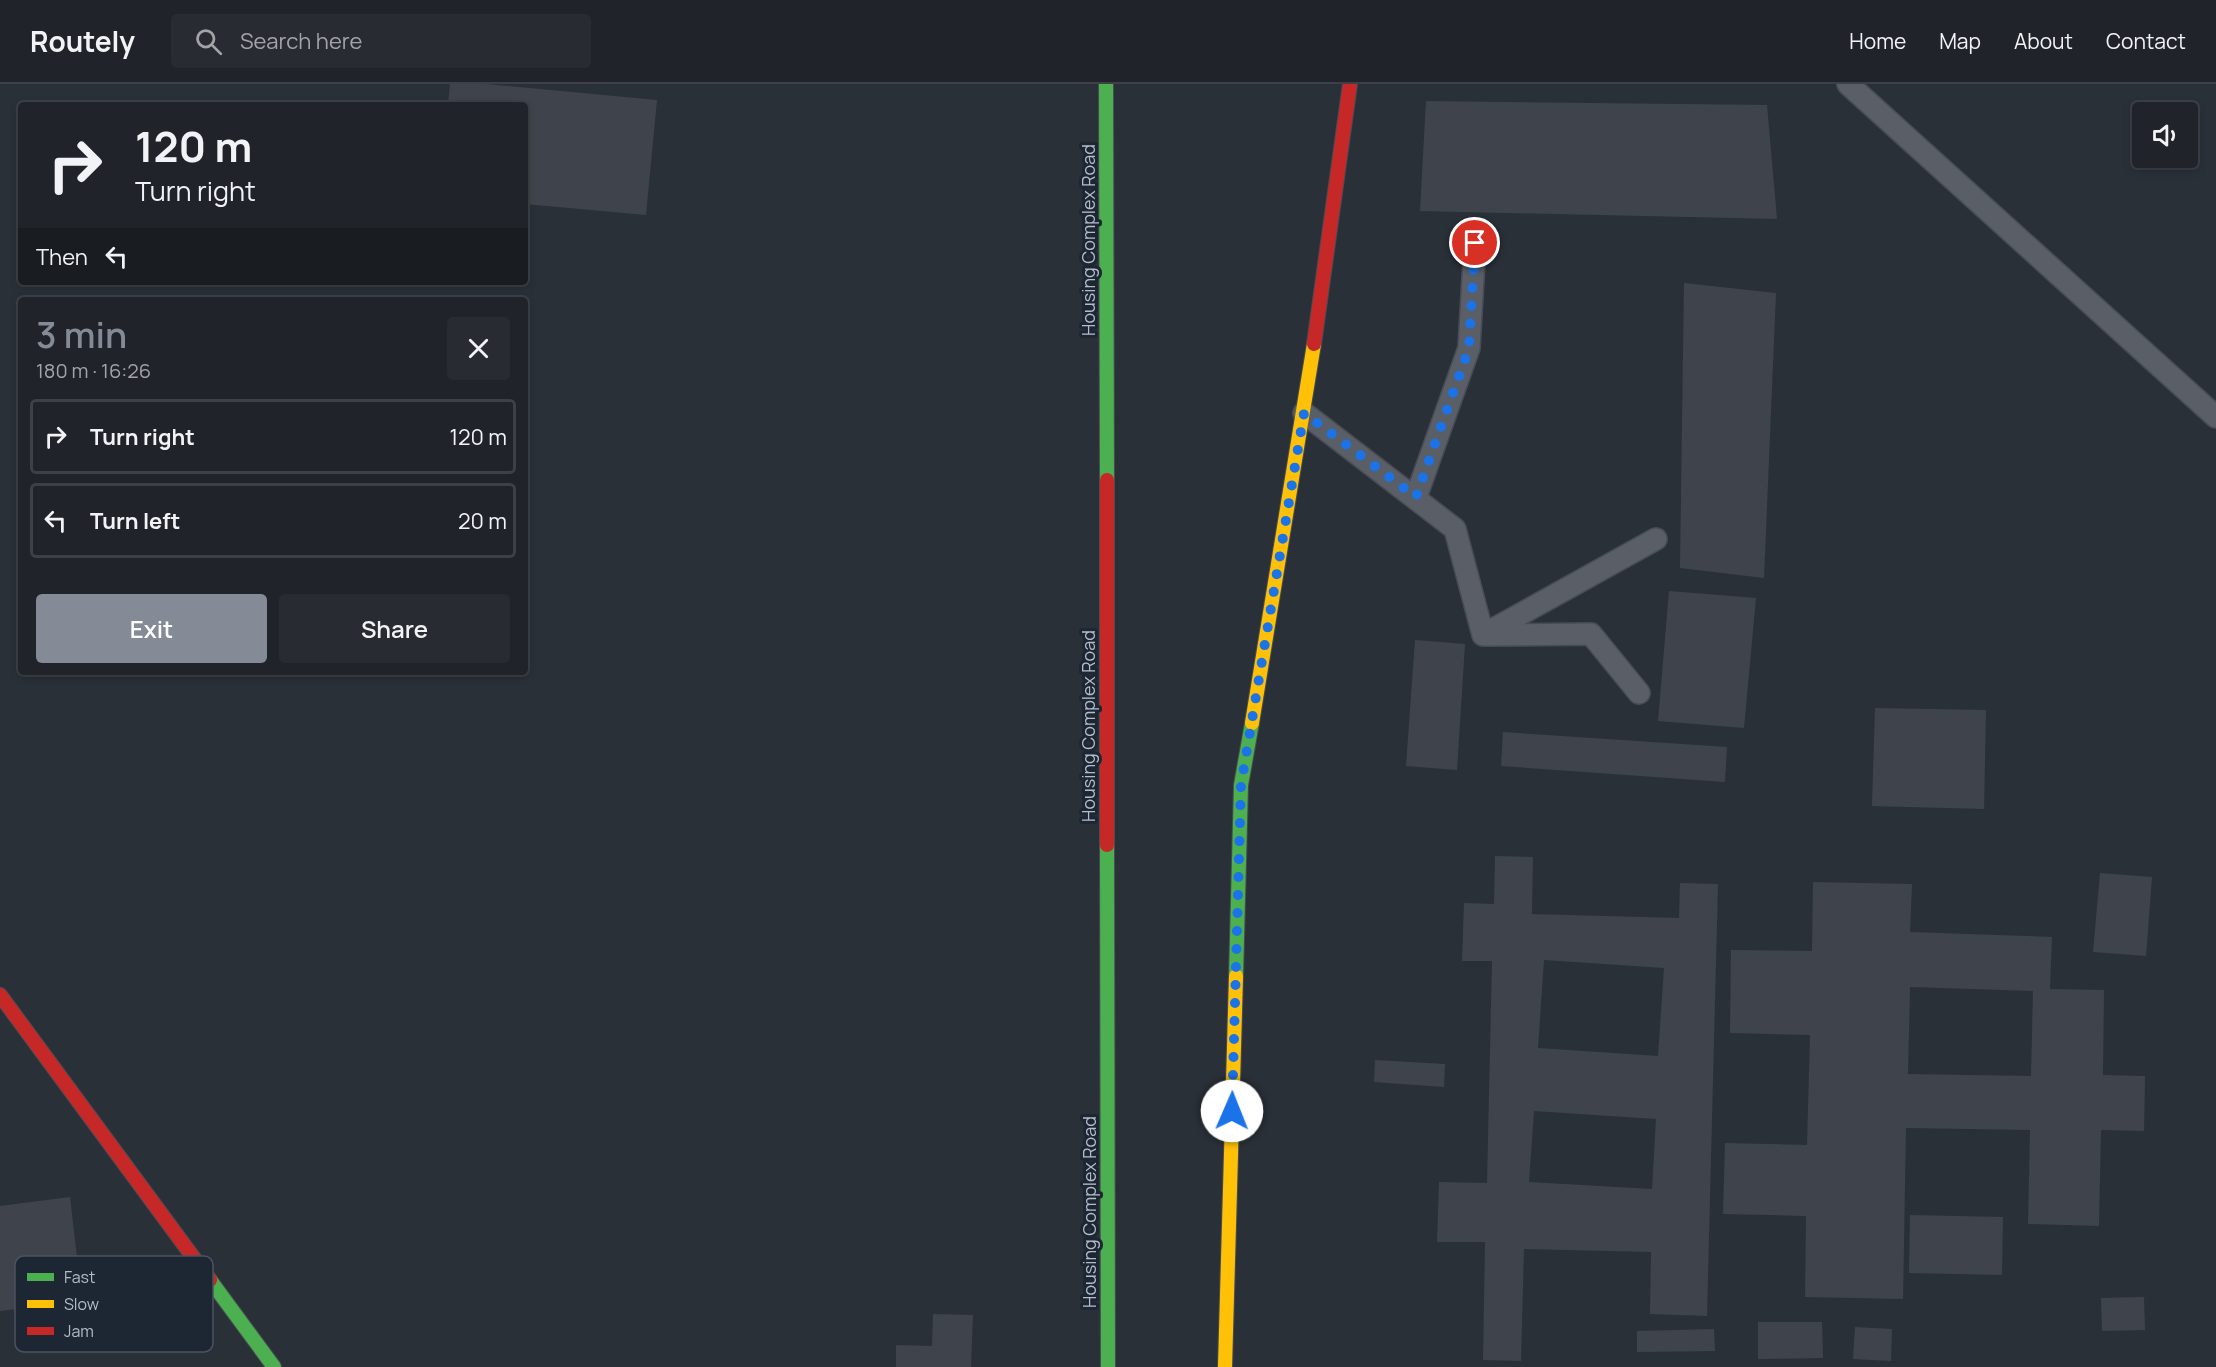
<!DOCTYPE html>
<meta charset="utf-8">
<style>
:root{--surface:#20242a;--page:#282c32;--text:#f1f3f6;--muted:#a2a4a8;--line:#3d4147;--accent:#848b96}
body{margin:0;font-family:Manrope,sans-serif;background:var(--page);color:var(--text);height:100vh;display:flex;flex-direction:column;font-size:22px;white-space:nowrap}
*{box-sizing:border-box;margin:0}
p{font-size:20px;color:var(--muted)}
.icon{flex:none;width:33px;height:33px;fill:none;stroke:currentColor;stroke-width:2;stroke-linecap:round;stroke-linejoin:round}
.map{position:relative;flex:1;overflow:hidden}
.side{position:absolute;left:18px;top:213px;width:510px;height:378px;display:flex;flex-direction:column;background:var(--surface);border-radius:6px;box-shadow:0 3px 9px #0003,0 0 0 2px var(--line)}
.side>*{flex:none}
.top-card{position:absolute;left:18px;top:18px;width:510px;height:183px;border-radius:6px;box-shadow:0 3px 9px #0003,0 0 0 2px var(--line);background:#20242a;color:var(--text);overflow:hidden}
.buttons{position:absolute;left:2132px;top:18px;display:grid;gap:12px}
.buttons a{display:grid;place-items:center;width:66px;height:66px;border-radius:6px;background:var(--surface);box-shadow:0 3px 9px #0003,0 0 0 2px var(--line);font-size:30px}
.pin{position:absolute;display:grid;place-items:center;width:51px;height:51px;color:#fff;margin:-26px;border:3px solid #fff;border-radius:50%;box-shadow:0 2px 6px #0007}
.me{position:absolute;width:66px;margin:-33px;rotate:1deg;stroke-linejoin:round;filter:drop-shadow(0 0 4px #0008)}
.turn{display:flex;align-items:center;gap:21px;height:126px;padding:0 18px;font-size:27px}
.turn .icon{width:78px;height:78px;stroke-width:2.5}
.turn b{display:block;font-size:42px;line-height:51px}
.then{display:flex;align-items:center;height:57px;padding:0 18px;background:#0003;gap:12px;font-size:22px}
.round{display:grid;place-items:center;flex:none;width:63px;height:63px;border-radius:6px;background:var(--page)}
.overview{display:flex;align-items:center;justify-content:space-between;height:102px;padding:0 18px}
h1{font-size:36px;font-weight:600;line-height:45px;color:var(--accent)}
.action{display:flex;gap:12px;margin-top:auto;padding:12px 18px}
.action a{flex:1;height:69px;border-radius:6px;background:var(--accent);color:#fff;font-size:24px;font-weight:600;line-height:69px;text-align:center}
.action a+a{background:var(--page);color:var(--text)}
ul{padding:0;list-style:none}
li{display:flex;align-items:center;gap:18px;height:75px;margin:0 12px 9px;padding:0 6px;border:3px solid var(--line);border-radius:6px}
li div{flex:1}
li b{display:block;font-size:22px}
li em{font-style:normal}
header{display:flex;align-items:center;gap:36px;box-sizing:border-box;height:84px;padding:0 30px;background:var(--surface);border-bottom:2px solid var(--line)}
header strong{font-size:28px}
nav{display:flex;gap:33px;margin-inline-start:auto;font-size:21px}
.search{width:420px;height:54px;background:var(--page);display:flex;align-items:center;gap:15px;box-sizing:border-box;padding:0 21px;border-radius:6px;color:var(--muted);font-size:22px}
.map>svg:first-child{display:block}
.building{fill:#3f444c;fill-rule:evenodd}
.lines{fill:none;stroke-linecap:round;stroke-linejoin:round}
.lane-casing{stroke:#484c55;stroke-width:24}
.fast-casing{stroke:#484c55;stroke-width:16}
.slow-casing{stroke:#484c55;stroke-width:16}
.jam-casing{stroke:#484c55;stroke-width:16}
.lane{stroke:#5a5e66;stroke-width:21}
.fast{stroke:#4caf50;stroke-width:14}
.slow{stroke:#ffc107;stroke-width:14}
.jam{stroke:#c62828;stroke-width:14}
.route{stroke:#1a73e8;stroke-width:10;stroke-dasharray:0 18}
.labels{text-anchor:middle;stroke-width:6;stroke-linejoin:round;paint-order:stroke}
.street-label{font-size:18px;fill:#b4bcc9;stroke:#1d2633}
.key{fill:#1d2633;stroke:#4a5360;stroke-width:1.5}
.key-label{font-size:16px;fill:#b4bcc9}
</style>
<header>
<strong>Routely</strong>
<div class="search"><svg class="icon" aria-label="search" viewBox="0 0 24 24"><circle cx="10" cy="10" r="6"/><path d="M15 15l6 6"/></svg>Search here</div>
<nav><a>Home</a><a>Map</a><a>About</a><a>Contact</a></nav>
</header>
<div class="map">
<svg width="2216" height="1283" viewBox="0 0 2216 1283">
<rect width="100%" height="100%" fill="#2a3038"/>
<g class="building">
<path d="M 450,0 L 486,0 L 657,16 L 646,131 L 525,120 L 525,21 L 448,21 Z"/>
<path d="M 1426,17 L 1767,21 L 1777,135 L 1420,127 Z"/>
<path d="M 1684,199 L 1776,209 L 1764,494 L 1680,484 Z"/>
<path d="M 1669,507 L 1756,514 L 1744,644 L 1658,637 Z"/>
<path d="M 1415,556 L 1465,560 L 1457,686 L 1406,682 Z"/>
<path d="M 1875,624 L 1986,626 L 1984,725 L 1872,722 Z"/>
<path d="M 1503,648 L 1727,663 L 1725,698 L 1501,682 Z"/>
<path d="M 1495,772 L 1533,773 L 1532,830 L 1679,834 L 1680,799 L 1718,800 L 1707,1232 L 1650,1230 L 1651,1168 L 1524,1165 L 1521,1277 L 1483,1276 L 1485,1158 L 1437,1158 L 1439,1098 L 1487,1099 L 1492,877 L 1462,877 L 1464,819 L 1494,820 ZM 1544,876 L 1664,884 L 1658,972 L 1538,964 ZM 1534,1027 L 1656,1035 L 1652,1105 L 1529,1098 Z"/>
<path d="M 2100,789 L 2152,793 L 2146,872 L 2093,868 Z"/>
<path d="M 1813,798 L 1912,800 L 1910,848 L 2052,853 L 2050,905 L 2104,906 L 2103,991 L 2145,992 L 2144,1047 L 2101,1046 L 2099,1142 L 2028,1140 L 2030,1046 L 1906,1044 L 1903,1215 L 1805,1213 L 1806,1132 L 1723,1130 L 1725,1059 L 1807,1061 L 1810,951 L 1730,949 L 1731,866 L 1812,867 ZM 1910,903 L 2033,907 L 2031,992 L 1908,990 Z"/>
<path d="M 1375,976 L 1445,980 L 1444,1003 L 1374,998 Z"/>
<path d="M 70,1113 L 82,1217 L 0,1227 L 0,1122 Z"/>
<path d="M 1910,1131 L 2003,1133 L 2002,1191 L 1909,1189 Z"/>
<path d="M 2144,1213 L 2145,1246 L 2102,1247 L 2101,1214 Z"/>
<path d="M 933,1230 L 973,1231 L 971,1283 L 896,1283 L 896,1261 L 932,1262 Z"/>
<path d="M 1758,1238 L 1822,1238 L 1823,1274 L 1758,1275 Z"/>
<path d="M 1855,1243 L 1892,1245 L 1891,1277 L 1853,1275 Z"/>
<path d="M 1714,1245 L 1715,1267 L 1637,1268 L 1637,1247 Z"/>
</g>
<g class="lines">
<defs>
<g id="lane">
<path d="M 1848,0 L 2216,333"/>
<path d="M 1304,329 L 1455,445 L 1483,551 L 1656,455"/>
<path d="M 1416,413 L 1469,264 L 1475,159"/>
<path d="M 1487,551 L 1591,550 L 1639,609"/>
</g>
<g id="fast">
<path d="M 1106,0 L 1107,396"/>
<path d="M 1107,761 L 1108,1283"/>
<path d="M 1236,892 L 1241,701 L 1252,639"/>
<path d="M 210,1196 L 274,1283"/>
</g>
<g id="slow">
<path d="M 1252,639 L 1314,260"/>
<path d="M 1225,1283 L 1236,892"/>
</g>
<g id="jam">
<path d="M 1314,260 L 1350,0"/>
<path d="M 1107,396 L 1107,761"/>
<path d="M 0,911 L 210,1196"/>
</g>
</defs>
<use href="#lane" class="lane-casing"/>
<use href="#fast" class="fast-casing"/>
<use href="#slow" class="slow-casing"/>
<use href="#jam" class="jam-casing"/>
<use href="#lane" class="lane"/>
<use href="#fast" class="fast"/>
<use href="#slow" class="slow"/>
<use href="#jam" class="jam"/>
</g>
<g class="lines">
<path class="route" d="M 1232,1027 L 1241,701 L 1304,329 L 1416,413 L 1469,264 L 1475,159"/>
</g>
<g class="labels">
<g class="street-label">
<text transform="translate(1089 156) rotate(-90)" y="6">Housing Complex Road</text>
<text transform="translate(1089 642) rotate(-90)" y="6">Housing Complex Road</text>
<text transform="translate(1090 1128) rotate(-90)" y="6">Housing Complex Road</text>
</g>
</g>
<rect x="15" y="1172" width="198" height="96" rx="9" class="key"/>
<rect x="27" y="1189" width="27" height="8" fill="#4caf50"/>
<rect x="27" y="1216" width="27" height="8" fill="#ffc107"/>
<rect x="27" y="1243" width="27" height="8" fill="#c62828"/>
<g class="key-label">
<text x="64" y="1199">Fast</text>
<text x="64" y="1226">Slow</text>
<text x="64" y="1253">Jam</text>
</g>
</svg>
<div class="buttons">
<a><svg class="icon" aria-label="sound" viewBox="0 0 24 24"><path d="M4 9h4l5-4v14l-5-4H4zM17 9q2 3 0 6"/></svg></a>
</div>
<div class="pin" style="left:1475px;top:159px;background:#d93025"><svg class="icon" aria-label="arrive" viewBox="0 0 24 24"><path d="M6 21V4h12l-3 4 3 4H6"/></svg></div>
<svg class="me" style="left:1232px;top:1027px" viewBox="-20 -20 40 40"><circle r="19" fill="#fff"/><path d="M0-13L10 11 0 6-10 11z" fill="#1a73e8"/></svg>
<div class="top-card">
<div class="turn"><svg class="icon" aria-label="right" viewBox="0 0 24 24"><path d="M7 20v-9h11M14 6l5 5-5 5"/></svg><div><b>120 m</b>Turn right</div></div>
<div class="then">Then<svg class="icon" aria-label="left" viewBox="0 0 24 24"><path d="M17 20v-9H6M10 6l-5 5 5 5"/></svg></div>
</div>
<section class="side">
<div class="overview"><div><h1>3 min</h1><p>180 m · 16:26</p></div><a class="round"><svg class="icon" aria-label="close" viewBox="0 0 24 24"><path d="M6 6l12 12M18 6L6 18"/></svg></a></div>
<ul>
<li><svg class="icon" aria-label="right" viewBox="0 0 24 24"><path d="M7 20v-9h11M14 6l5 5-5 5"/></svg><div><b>Turn right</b></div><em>120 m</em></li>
<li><svg class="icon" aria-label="left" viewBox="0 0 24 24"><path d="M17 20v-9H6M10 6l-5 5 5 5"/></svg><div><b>Turn left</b></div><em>20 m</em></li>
</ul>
<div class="action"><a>Exit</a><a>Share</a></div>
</section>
</div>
